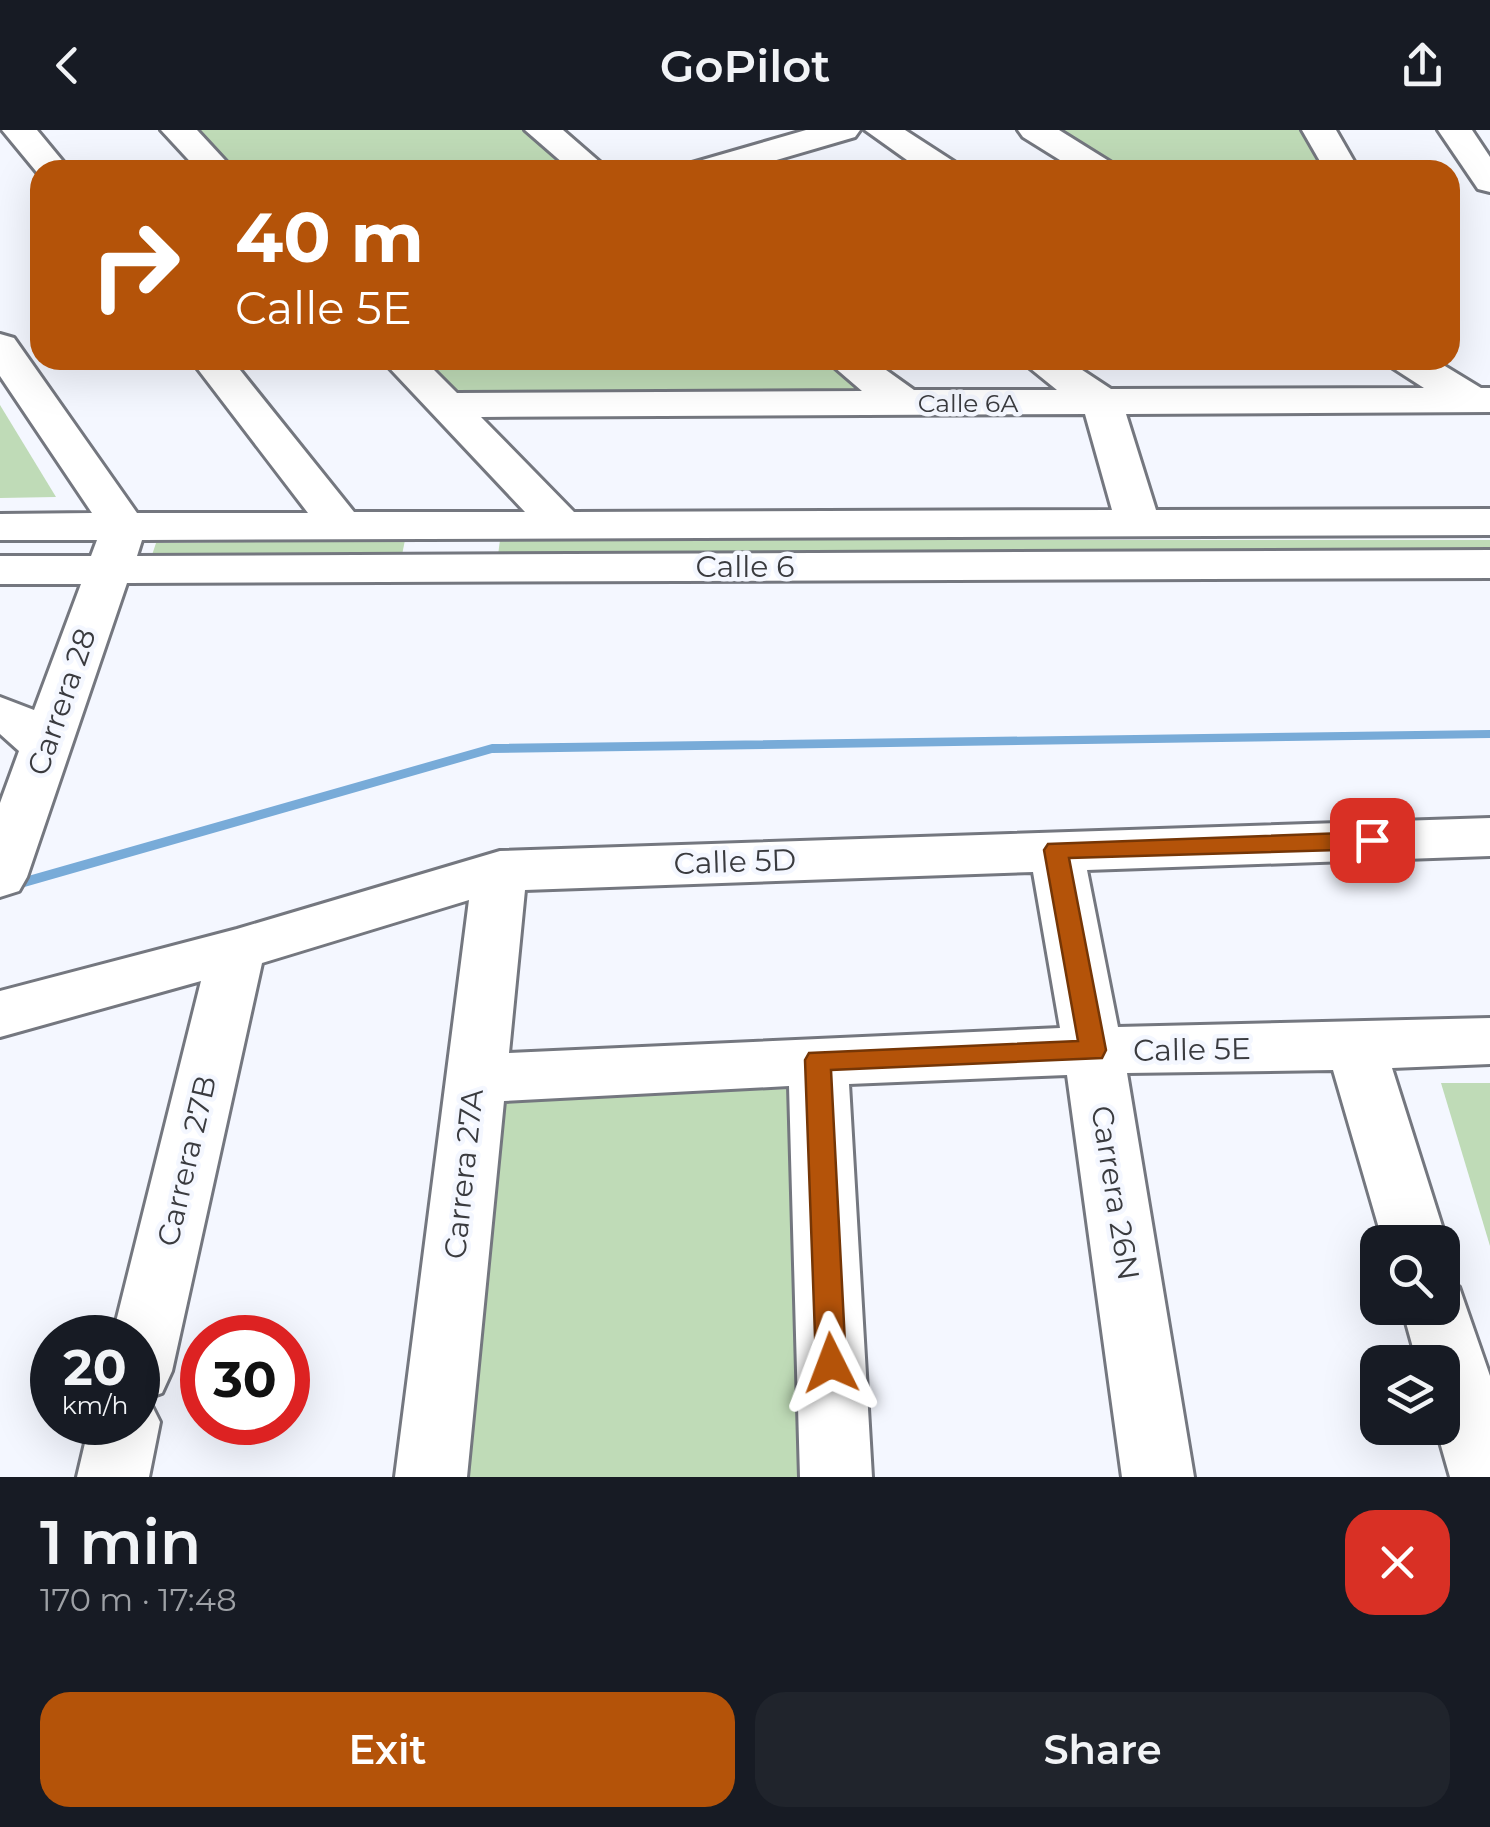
<!DOCTYPE html>
<meta charset="utf-8">
<style>
:root{--surface:#171b24;--page:#20242c;--text:#f1f3f6;--muted:#9ea1a6;--accent:#b45309}
body{margin:0;font-family:Montserrat,sans-serif;background:var(--page);color:var(--text);height:100vh;display:flex;flex-direction:column;font-size:38px;white-space:nowrap}
*{box-sizing:border-box;margin:0}
p{font-size:32px;color:var(--muted)}
.icon{flex:none;width:55px;height:55px;fill:none;stroke:currentColor;stroke-width:2;stroke-linecap:round;stroke-linejoin:round}
.map{position:relative;height:1347px;overflow:hidden}
.details{display:flex;flex-direction:column;background:var(--surface);flex:1}
.details>*{flex:none}
.guide{position:absolute;left:30px;top:30px;width:1430px;height:210px;border-radius:30px;box-shadow:0 10px 40px #0002;background:#b45309;color:#fff;overflow:hidden}
.controls{position:absolute;left:1360px;top:1095px;display:grid;gap:20px}
.controls a{display:grid;place-items:center;width:100px;height:100px;border-radius:20px;background:var(--surface);box-shadow:0 10px 40px #0002;font-size:50px}
.speed{position:absolute;left:30px;top:1185px;display:flex;gap:20px;font-size:50px;font-weight:700;text-align:center}
.speed>*{display:grid;place-content:center;width:130px;height:130px;border-radius:50%;background:var(--surface);box-shadow:0 10px 40px #0002;line-height:1}
.speed small{font-size:25px;font-weight:400}
.speed .limit{border:15px solid #d22;background:#fff;color:#111}
.pin{position:absolute;display:grid;place-items:center;width:85px;height:85px;color:#fff;margin:-42px;border-radius:20px;box-shadow:0 5px 15px #0006}
.me{position:absolute;width:110px;margin:-55px;rotate:357deg;stroke-linejoin:round;filter:drop-shadow(0 0 8px #0008)}
.turn{display:flex;align-items:center;gap:35px;height:210px;padding:0 40px;font-size:45px}
.turn .icon{width:130px;height:130px;stroke-width:2.5}
.turn b{display:block;font-size:70px;line-height:85px}
.round{display:grid;place-items:center;flex:none;width:105px;height:105px;border-radius:30px;background:var(--page)}
.headline{display:flex;align-items:center;justify-content:space-between;height:170px;padding:0 40px}
h1{font-size:60px;font-weight:600;line-height:75px}
.primary-button{display:flex;gap:20px;margin-top:auto;padding:20px 40px}
.primary-button a{flex:1;height:115px;border-radius:30px;background:var(--accent);color:#fff;font-size:40px;font-weight:600;line-height:115px;text-align:center}
.primary-button a+a{background:var(--page);color:var(--text)}
header{display:flex;justify-content:space-between;align-items:center;height:130px;padding:0 40px;background:var(--surface);font-size:45px;font-weight:600}
.map>svg:first-child{display:block}
.green{fill:#bfdbb7}
.lines{fill:none;stroke-linecap:round;stroke-linejoin:round}
.stream{fill:#78abd8;fill-rule:evenodd}
.minor-casing{stroke:#74777f;stroke-width:6}
.minor{fill:#fff;fill-rule:evenodd}
.route{fill:#b45309;stroke:#753606;stroke-width:2.5}
.labels{text-anchor:middle;stroke-width:9;stroke-linejoin:round;paint-order:stroke}
.far-street-label{font-size:25px;fill:#3a3b3f;stroke:#f4f7ff}
.street-label{font-size:30px;fill:#3a3b3f;stroke:#f4f7ff}
</style>
<header><svg class="icon" aria-label="back" viewBox="0 0 24 24"><path d="M15 5l-7 7 7 7"/></svg>GoPilot<svg class="icon" aria-label="share" viewBox="0 0 24 24"><path d="M12 15V3M7 8l5-5 5 5M5 13v7h14v-7"/></svg></header>
<div class="map">
<svg width="1490" height="1347" viewBox="0 0 1490 1347">
<rect width="100%" height="100%" fill="#f4f7ff"/>
<g class="green">
<path d="M 178,0 L 542,0 L 592,40 L 217,40 Z"/>
<path d="M 1036,0 L 1319,0 L 1342,40 L 1100,40 Z"/>
<path d="M 402,230 L 846,230 L 905,273 L 446,275 Z"/>
<path d="M 0,275 L 56,367 L 0,368 Z"/>
<path d="M 405,410 L 402,425 L 151,428 L 156,413 Z"/>
<path d="M 500,410 L 1490,410 L 1490,425 L 498,425 Z"/>
<path d="M 1441,953 L 1490,953 L 1490,1116 Z"/>
<path d="M 792,959 L 802,1347 L 460,1347 L 496,965 Z"/>
</g>
<g class="lines">
<path class="stream" d="M 1490,600 L 1490,608 L 492,623 L 0,764 L 0,754 L 492,614 Z"/>
<defs>
<g id="minor">
<path d="M 2,0 L 37,0 L 70,40 L 40,40 L 40,46 Z"/>
<path d="M 161,0 L 197,0 L 234,40 L 198,40 Z"/>
<path d="M 525,0 L 563,0 L 609,40 L 571,40 Z"/>
<path d="M 806,0 L 860,0 L 855,7 L 742,40 L 687,40 L 692,33 Z"/>
<path d="M 865,0 L 905,0 L 956,33 L 961,40 L 921,40 Z"/>
<path d="M 1018,0 L 1059,0 L 1112,33 L 1117,40 L 1076,40 L 1023,7 Z"/>
<path d="M 1302,0 L 1336,0 L 1359,40 L 1325,40 Z"/>
<path d="M 1438,0 L 1472,0 L 1490,27 L 1490,62 L 1478,59 Z"/>
<path d="M 0,204 L 14,208 L 137,383 L 308,383 L 191,230 L 232,230 L 354,382 L 525,382 L 382,230 L 424,230 L 457,263 L 862,261 L 826,230 L 872,230 L 914,260 L 1057,260 L 1020,230 L 1067,230 L 1111,259 L 1424,258 L 1393,238 L 1387,230 L 1435,230 L 1481,258 L 1490,258 L 1490,282 L 1126,284 L 1156,380 L 1490,379 L 1490,405 L 142,410 L 137,426 L 1490,420 L 1490,448 L 127,453 L 27,747 L 19,761 L 0,767 L 0,673 L 19,621 L 0,604 L 0,567 L 34,580 L 81,454 L 0,454 L 0,426 L 91,426 L 97,410 L 0,410 L 0,384 L 92,383 L 0,246 ZM 1085,284 L 1112,380 L 574,382 L 481,287 Z"/>
<path d="M 1490,688 L 1490,726 L 1087,740 L 1118,897 L 1490,888 L 1490,934 L 1392,938 L 1447,1112 L 1442,1122 L 1442,1112 L 1383,1112 L 1333,940 L 1127,943 L 1194,1347 L 1122,1347 L 1067,945 L 849,954 L 872,1347 L 800,1347 L 789,956 L 504,971 L 467,1347 L 395,1347 L 469,770 L 262,833 L 172,1241 L 162,1263 L 148,1268 L 160,1292 L 149,1347 L 77,1347 L 90,1292 L 138,1292 L 138,1208 L 112,1208 L 201,851 L 0,907 L 0,861 L 237,799 L 500,721 ZM 1033,742 L 1060,898 L 509,923 L 525,760 Z"/>
<path d="M 1442,1151 L 1459,1157 L 1490,1246 L 1490,1347 L 1450,1347 L 1436,1298 L 1442,1298 L 1442,1232 L 1417,1232 L 1402,1178 L 1442,1178 Z"/>
</g>
</defs>
<use href="#minor" class="minor-casing"/>
<use href="#minor" class="minor"/>
</g>
<path class="route" d="M 1372,702 L 1383,710 L 1372,719 L 1069,728 L 1106,920 L 1102,928 L 831,940 L 846,1233 L 842,1243 L 831,1247 L 821,1243 L 816,1233 L 805,930 L 809,923 L 1078,911 L 1044,720 L 1048,714 Z"/>
<g class="labels">
<g class="far-street-label">
<text x="968" y="282">Calle 6A</text>
</g>
<g class="street-label">
<text x="745" y="447">Calle 6</text>
<text transform="translate(62 572) rotate(-71)" y="10">Carrera 28</text>
<text transform="translate(735 732) rotate(-2)" y="10">Calle 5D</text>
<text transform="translate(1192 920) rotate(-1)" y="10">Calle 5E</text>
<text transform="translate(187 1031) rotate(-77)" y="10">Carrera 27B</text>
<text transform="translate(464 1044) rotate(-84)" y="10">Carrera 27A</text>
<text transform="translate(1115 1063) rotate(81)" y="10">Carrera 26N</text>
</g>
</g>
</svg>
<div class="controls">
<a><svg class="icon" aria-label="search" viewBox="0 0 24 24"><circle cx="10" cy="10" r="6"/><path d="M15 15l6 6"/></svg></a>
<a><svg class="icon" aria-label="layers" viewBox="0 0 24 24"><path d="M12 4l9 5-9 5-9-5zM3 14l9 5 9-5"/></svg></a>
</div>
<div class="speed"><div>20<small>km/h</small></div><div class="limit">30</div></div>
<div class="pin" style="left:1372px;top:710px;background:#d93025"><svg class="icon" aria-label="arrive" viewBox="0 0 24 24"><path d="M6 21V4h12l-3 4 3 4H6"/></svg></div>
<svg class="me" style="left:831px;top:1233px" viewBox="-20 -20 40 40"><path d="M0-17L14 15 0 8-14 15z" fill="#b45309" stroke="#fff" stroke-width="4"/></svg>
<div class="guide">
<div class="turn"><svg class="icon" aria-label="right" viewBox="0 0 24 24"><path d="M7 20v-9h11M14 6l5 5-5 5"/></svg><div><b>40 m</b>Calle 5E</div></div>
</div>
</div>
<section class="details">
<div class="headline"><div><h1>1 min</h1><p>170 m · 17:48</p></div><a class="round" style="background:#d93025;color:#fff"><svg class="icon" aria-label="close" viewBox="0 0 24 24"><path d="M6 6l12 12M18 6L6 18"/></svg></a></div>
<div class="primary-button"><a>Exit</a><a>Share</a></div>
</section>
